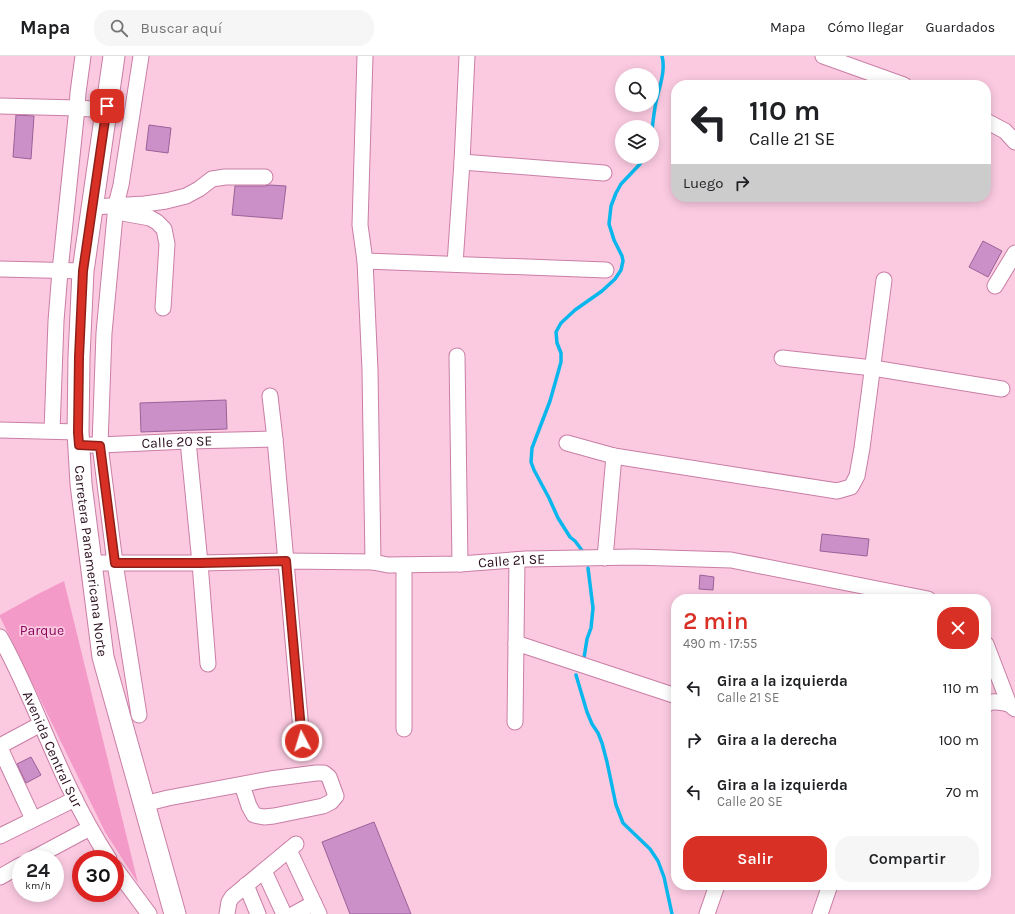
<!DOCTYPE html>
<html lang="es">
<meta charset="utf-8">
<style>
:root{--surface:#fff;--page:#f6f6f6;--text:#202124;--muted:#757577;--line:#e0e0e0;--accent:#d93025}
body{margin:0;font-family:Karla,sans-serif;background:var(--page);color:var(--text);height:100vh;display:flex;flex-direction:column;font-size:15px;white-space:nowrap}
*{box-sizing:border-box;margin:0}
p{font-size:13px;color:var(--muted)}
.icon{flex:none;width:22px;height:22px;fill:none;stroke:currentColor;stroke-width:2;stroke-linecap:round;stroke-linejoin:round}
.map{position:relative;flex:1;overflow:hidden}
.sheet{position:absolute;left:671px;top:538px;width:320px;height:296px;display:flex;flex-direction:column;background:var(--surface);border-radius:16px;box-shadow:0 2px 10px #0003}
.sheet>*{flex:none}
.hud{position:absolute;left:671px;top:24px;width:320px;height:122px;border-radius:16px;box-shadow:0 2px 10px #0003;background:#fff;color:var(--text);overflow:hidden}
.controls{position:absolute;left:615px;top:12px;display:grid;gap:8px}
.controls a{display:grid;place-items:center;width:44px;height:44px;border-radius:50%;background:var(--surface);box-shadow:0 2px 10px #0003;font-size:20px}
.speed{position:absolute;left:12px;top:794px;display:flex;gap:8px;font-size:20px;font-weight:700;text-align:center}
.speed>*{display:grid;place-content:center;width:52px;height:52px;border-radius:50%;background:var(--surface);box-shadow:0 2px 10px #0003;line-height:1}
.speed small{font-size:10px;font-weight:400}
.speed .limit{border:6px solid #d22;background:#fff;color:#111}
.pin{position:absolute;display:grid;place-items:center;width:34px;height:34px;color:#fff;margin:-17px;border-radius:8px;box-shadow:0 2px 6px #0006}
.me{position:absolute;width:44px;margin:-22px;rotate:355deg;stroke-linejoin:round;filter:drop-shadow(0 0 3px #0008)}
.turn{display:flex;align-items:center;gap:14px;height:84px;padding:0 12px;font-size:18px}
.turn .icon{width:52px;height:52px;stroke-width:2.5}
.turn b{display:block;font-size:28px;line-height:34px}
.then{display:flex;align-items:center;height:38px;padding:0 12px;background:#0003;gap:8px;font-size:15px}
.round{display:grid;place-items:center;flex:none;width:42px;height:42px;border-radius:16px;background:var(--page)}
.overview{display:flex;align-items:center;justify-content:space-between;height:68px;padding:0 12px}
h1{font-size:24px;font-weight:600;line-height:30px;color:var(--accent)}
.action{display:flex;gap:8px;margin-top:auto;padding:8px 12px}
.action a{flex:1;height:46px;border-radius:16px;background:var(--accent);color:#fff;font-size:16px;font-weight:600;line-height:46px;text-align:center}
.action a+a{background:var(--page);color:var(--text)}
ul{padding:0;list-style:none}
li{display:flex;align-items:center;gap:12px;height:52px;padding:0 12px}
li div{flex:1}
li b{display:block;font-size:15px}
li em{font-style:normal}
header{display:flex;align-items:center;gap:24px;box-sizing:border-box;height:56px;padding:0 20px;background:var(--surface);border-bottom:1px solid var(--line)}
header strong{font-size:19px}
nav{display:flex;gap:22px;margin-inline-start:auto;font-size:14px}
.search{width:280px;height:36px;background:var(--page);display:flex;align-items:center;gap:10px;box-sizing:border-box;padding:0 14px;border-radius:16px;color:var(--muted);font-size:15px}
.map>svg:first-child{display:block}
.green{fill:#f49ac8}
.lines{fill:none;stroke-linecap:round;stroke-linejoin:round}
.stream{stroke:#0ab7ec;stroke-width:3.5}
.building{fill:#cc90c9;stroke:#9a6198}
.minor-casing{stroke:#c97ea5;stroke-width:17}
.highway-casing{stroke:#c97ea5;stroke-width:23}
.minor{stroke:#fff;stroke-width:15}
.highway{stroke:#fff;stroke-width:21}
.route-casing{stroke:#8d1f18;stroke-width:10}
.route{stroke:#d93025;stroke-width:7}
.labels{text-anchor:middle;stroke-width:3.5;stroke-linejoin:round;paint-order:stroke}
.street-label{font-size:14px;fill:#2b0e1e;stroke:#fbcae1}
.park-label{font-size:14px;fill:#89085d;stroke:#fbcae1}
</style>
<header>
<strong>Mapa</strong>
<div class="search"><svg class="icon" aria-label="search" viewBox="0 0 24 24"><circle cx="10" cy="10" r="6"/><path d="M15 15l6 6"/></svg>Buscar aquí</div>
<nav><a>Mapa</a><a>Cómo llegar</a><a>Guardados</a></nav>
</header>
<div class="map">
<svg width="1015" height="858" viewBox="0 0 1015 858">
<rect width="100%" height="100%" fill="#fbcae1"/>
<path class="green" d="M 64,525 L 138,827 L 105,776 L 0,561 L 0,559 L 38,538 Z"/>
<g class="lines">
<g class="stream">
<path d="M 652,74 C 653,65 654,56 656,46 C 659,32 666,15 662,0"/>
<path d="M 584,497 L 575,485 L 570,481 L 558,462 L 549,442 L 534,414 L 531,406 L 532,392 L 550,345 L 561,306 L 561,297 L 557,287 L 556,276 L 561,267 L 575,254 L 602,235 L 615,223 L 621,214 L 623,205 L 622,200 L 614,184 L 609,168 L 611,150 L 616,137 L 621,128 L 640,108 L 644,101"/>
<path d="M 584,602 L 587,583 L 591,572 L 593,552 L 588,512"/>
<path d="M 576,619 L 587,656 L 592,668 L 598,677 L 602,687 L 607,706 L 616,749 L 623,767 L 650,793 L 658,805 L 664,821 L 672,858"/>
</g>
</g>
<g class="building">
<path d="M 16,59 L 34,60 L 31,103 L 13,101 Z"/>
<path d="M 149,69 L 171,72 L 168,97 L 146,94 Z"/>
<path d="M 270,129 L 286,130 L 282,163 L 232,159 L 235,130 L 265,130 Z"/>
<path d="M 983,185 L 1002,195 L 988,221 L 969,211 Z"/>
<path d="M 226,344 L 227,373 L 141,376 L 140,347 Z"/>
<path d="M 822,478 L 869,483 L 867,500 L 820,495 Z"/>
<path d="M 700,519 L 714,521 L 713,534 L 699,533 Z"/>
<path d="M 31,701 L 41,719 L 26,727 L 17,708 Z"/>
<path d="M 374,766 L 411,858 L 350,858 L 322,786 Z"/>
</g>
<g class="lines">
<defs>
<g id="minor">
<path d="M 365,0 L 360,169 L 365,205 L 370,314 L 373,506"/>
<path d="M 823,0 L 904,29"/>
<path d="M 0,50 L 77,52 L 106,54"/>
<path d="M 986,65 L 1005,75 L 1015,86"/>
<path d="M 462,106 L 604,117"/>
<path d="M 93,151 L 145,148 L 166,145 L 186,140 L 199,133 L 212,123 L 225,121 L 265,121"/>
<path d="M 117,156 L 150,162 L 157,166 L 164,173 L 167,188 L 163,252"/>
<path d="M 365,205 L 606,214"/>
<path d="M 455,208 L 462,106 L 467,0"/>
<path d="M 0,213 L 83,215"/>
<path d="M 995,230 L 1015,197"/>
<path d="M 457,300 L 460,508"/>
<path d="M 782,302 L 873,312 L 1002,333"/>
<path d="M 270,340 L 275,383 L 302,685"/>
<path d="M 0,374 L 78,376"/>
<path d="M 52,375 L 56,265 L 60,215 L 77,52 L 78,37 L 83,0"/>
<path d="M 188,385 L 200,507 L 208,608"/>
<path d="M 567,387 L 614,400 L 837,435 L 851,431 L 857,420 L 862,392 L 884,224"/>
<path id="s1" d="M 90,389 L 100,389 L 188,385 L 275,383"/>
<path d="M 605,502 L 614,400"/>
<path id="s2" d="M 91,507 L 200,507 L 286,505 L 373,506 L 388,509 L 460,508 L 526,503 L 634,501 L 731,504 L 928,543"/>
<path d="M 404,509 L 404,673"/>
<path id="s3" d="M 0,581 C 27,629 45,681 69,731 C 81,756 94,780 109,803"/>
<path d="M 516,587 L 676,640"/>
<path d="M 986,588 L 1009,648 L 1015,653"/>
<path d="M 986,649 C 992,643 1001,647 1009,648"/>
<path d="M 139,659 L 115,507 L 100,389 L 104,277 L 116,149 L 121,129 L 141,0"/>
<path d="M 515,666 L 517,504"/>
<path d="M 0,690 L 41,668"/>
<path d="M 0,692 L 33,763"/>
<path d="M 144,748 L 168,742 L 270,723 L 316,717 L 324,717 L 329,721 L 336,740 L 331,746 L 323,750 L 274,760 L 264,761 L 254,759 L 249,750 L 242,729"/>
<path d="M 0,780 L 75,743"/>
<path d="M 289,794 L 319,858"/>
<path d="M 32,803 L 90,772"/>
<path d="M 115,812 L 149,858"/>
<path d="M 264,815 L 284,858"/>
<path d="M 0,821 L 21,809"/>
<path d="M 246,829 L 258,858"/>
<path d="M 227,858 L 229,846 L 232,841 L 296,788"/>
<path d="M 294,858 L 314,847"/>
<path d="M 707,858 L 717,829"/>
<path d="M 820,858 L 830,829"/>
</g>
<g id="highway">
<path id="s4" d="M 114,0 L 83,215 L 79,301 L 78,376 L 81,428 L 103,601 L 175,858"/>
</g>
</defs>
<use href="#minor" class="minor-casing"/>
<use href="#highway" class="highway-casing"/>
<use href="#minor" class="minor"/>
<use href="#highway" class="highway"/>
</g>
<g class="lines">
<defs>
<path id="route" d="M 107,50 L 83,215 L 79,301 L 78,376 L 79,389 L 100,390 L 115,507 L 200,507 L 286,505 L 302,685"/>
</defs>
<use href="#route" class="route-casing"/>
<use href="#route" class="route"/>
</g>
<g class="labels">
<g class="street-label">
<text dy="5" stroke="none"><textPath href="#s1" startOffset="87">Calle 20 SE</textPath></text>
<text dy="5" stroke="none"><textPath href="#s4" startOffset="508">Carretera Panamericana Norte</textPath></text>
<text dy="5" stroke="none"><textPath href="#s2" startOffset="421">Calle 21 SE</textPath></text>
<text dy="5" stroke="none"><textPath href="#s3" startOffset="124">Avenida Central Sur</textPath></text>
</g>
<g class="park-label">
<text x="42" y="579">Parque</text>
</g>
</g>
</svg>
<div class="controls">
<a><svg class="icon" aria-label="search" viewBox="0 0 24 24"><circle cx="10" cy="10" r="6"/><path d="M15 15l6 6"/></svg></a>
<a><svg class="icon" aria-label="layers" viewBox="0 0 24 24"><path d="M12 4l9 5-9 5-9-5zM3 14l9 5 9-5"/></svg></a>
</div>
<div class="speed"><div>24<small>km/h</small></div><div class="limit">30</div></div>
<div class="pin" style="left:107px;top:50px;background:#d93025"><svg class="icon" aria-label="arrive" viewBox="0 0 24 24"><path d="M6 21V4h12l-3 4 3 4H6"/></svg></div>
<svg class="me" style="left:302px;top:685px" viewBox="-20 -20 40 40"><circle r="17" fill="#d93025" stroke="#fff" stroke-width="3"/><path d="M0-11L8 9 0 5-8 9z" fill="#fff"/></svg>
<div class="hud">
<div class="turn"><svg class="icon" aria-label="left" viewBox="0 0 24 24"><path d="M17 20v-9H6M10 6l-5 5 5 5"/></svg><div><b>110 m</b>Calle 21 SE</div></div>
<div class="then">Luego<svg class="icon" aria-label="right" viewBox="0 0 24 24"><path d="M7 20v-9h11M14 6l5 5-5 5"/></svg></div>
</div>
<section class="sheet">
<div class="overview"><div><h1>2 min</h1><p>490 m · 17:55</p></div><a class="round" style="background:#d93025;color:#fff"><svg class="icon" aria-label="close" viewBox="0 0 24 24"><path d="M6 6l12 12M18 6L6 18"/></svg></a></div>
<ul>
<li><svg class="icon" aria-label="left" viewBox="0 0 24 24"><path d="M17 20v-9H6M10 6l-5 5 5 5"/></svg><div><b>Gira a la izquierda</b><p>Calle 21 SE</p></div><em>110 m</em></li>
<li><svg class="icon" aria-label="right" viewBox="0 0 24 24"><path d="M7 20v-9h11M14 6l5 5-5 5"/></svg><div><b>Gira a la derecha</b></div><em>100 m</em></li>
<li><svg class="icon" aria-label="left" viewBox="0 0 24 24"><path d="M17 20v-9H6M10 6l-5 5 5 5"/></svg><div><b>Gira a la izquierda</b><p>Calle 20 SE</p></div><em>70 m</em></li>
</ul>
<div class="action"><a>Salir</a><a>Compartir</a></div>
</section>
</div>
